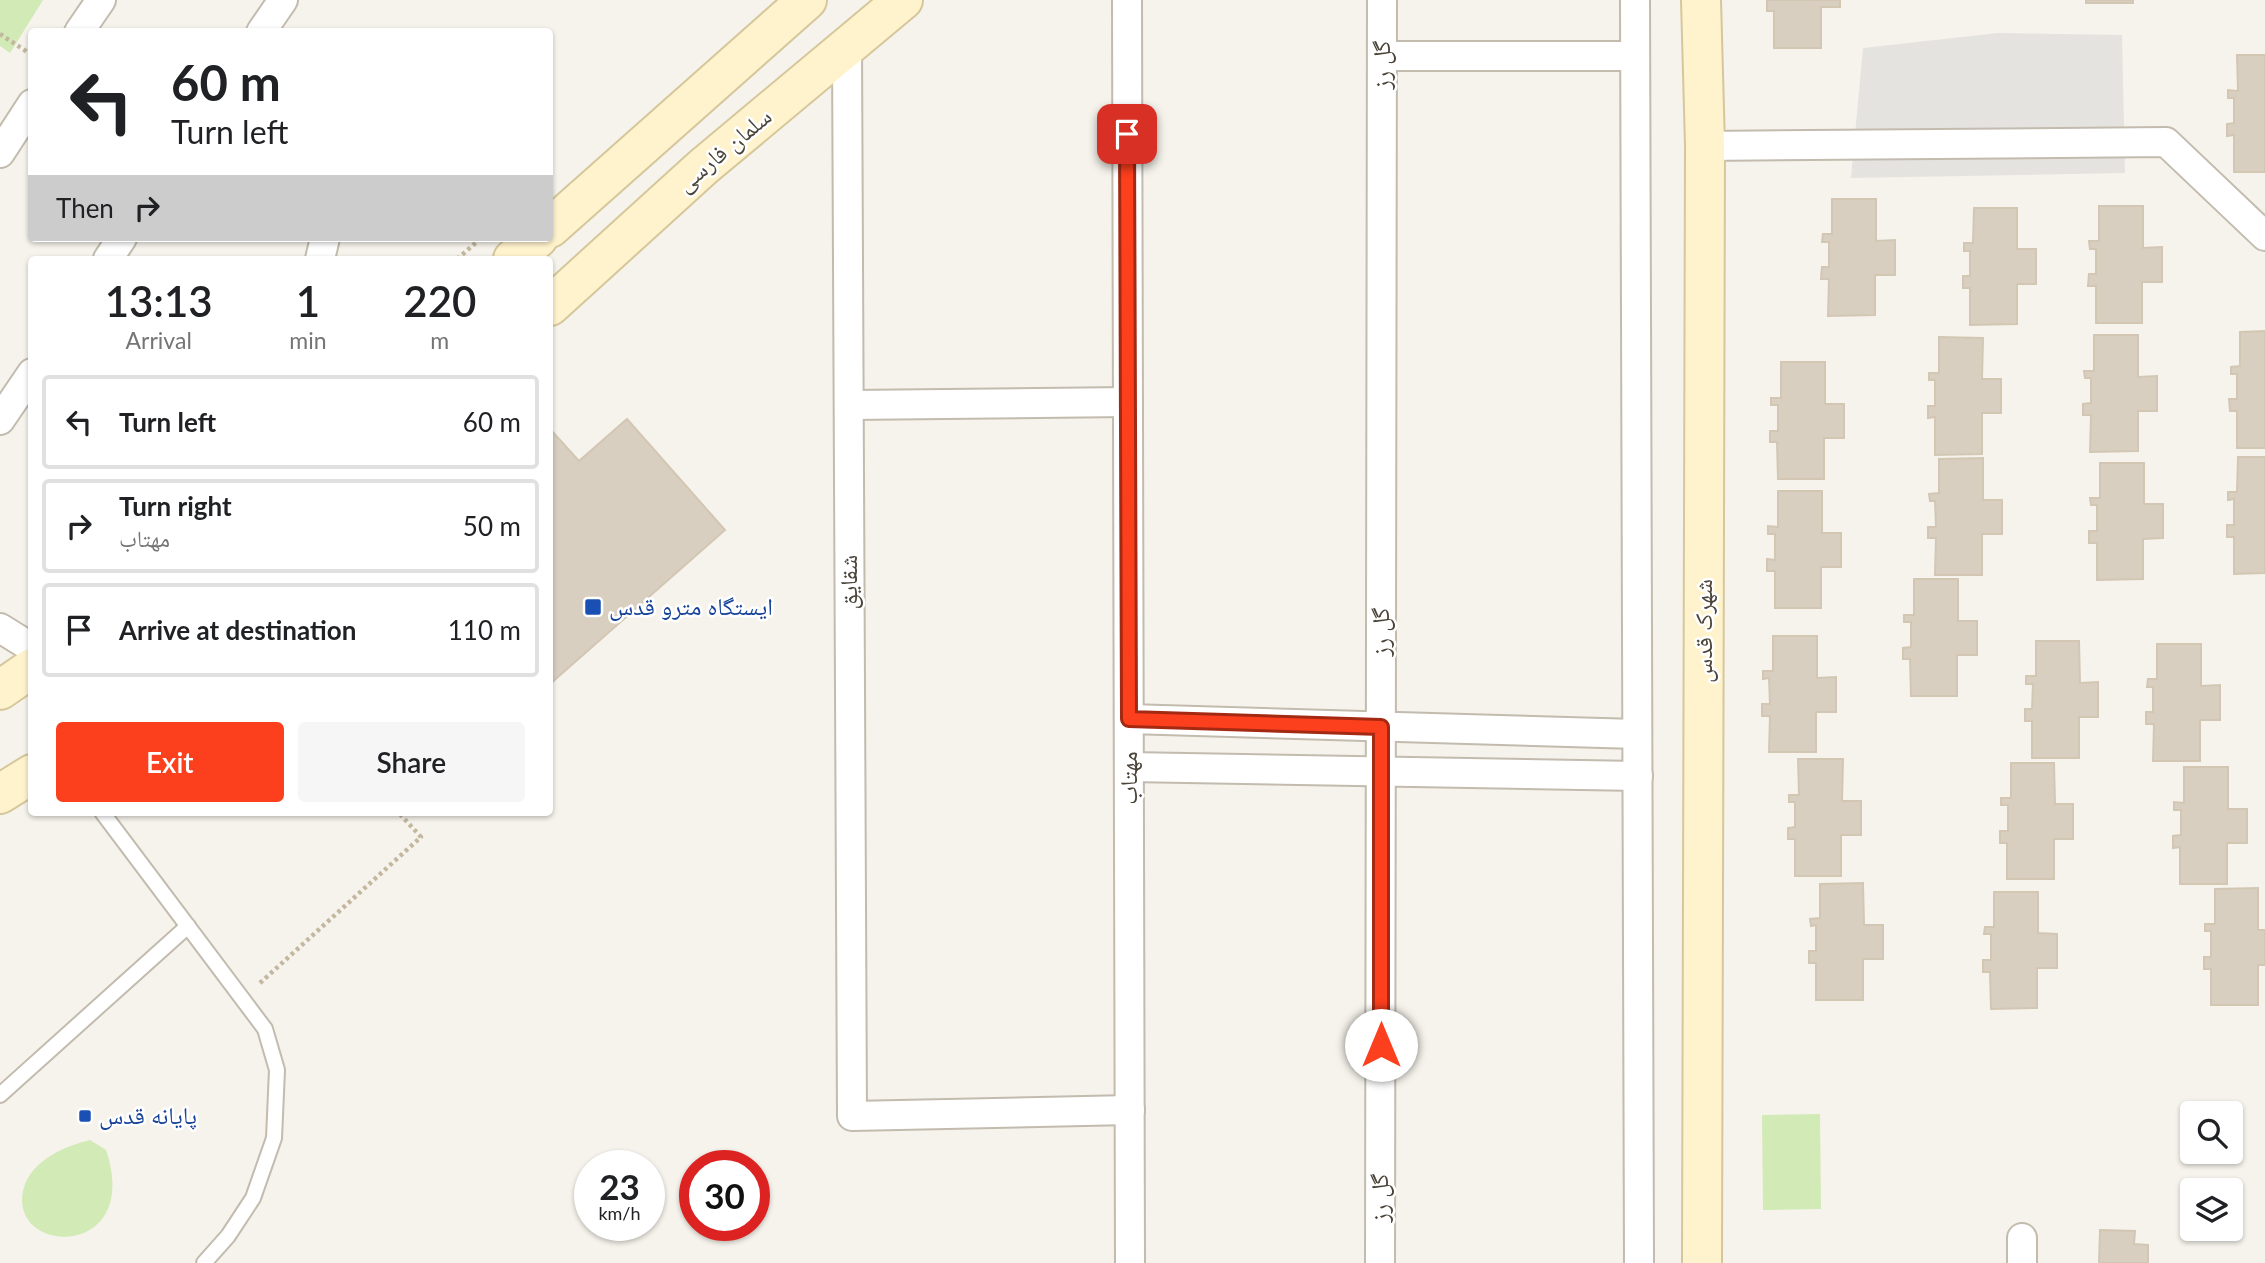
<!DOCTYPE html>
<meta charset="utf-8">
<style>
:root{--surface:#fff;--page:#f6f6f6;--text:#202124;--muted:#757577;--line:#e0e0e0;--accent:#fc3f1d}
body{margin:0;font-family:Lato,"Noto Naskh Arabic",sans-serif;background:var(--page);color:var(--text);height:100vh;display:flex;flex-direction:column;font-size:26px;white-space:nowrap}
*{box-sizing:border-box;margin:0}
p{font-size:23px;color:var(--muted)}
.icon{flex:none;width:38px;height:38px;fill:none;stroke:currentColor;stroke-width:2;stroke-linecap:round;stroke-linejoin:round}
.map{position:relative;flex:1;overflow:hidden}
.sheet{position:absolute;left:28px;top:256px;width:525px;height:560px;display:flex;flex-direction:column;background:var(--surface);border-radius:7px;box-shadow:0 2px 5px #0004}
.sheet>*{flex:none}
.guide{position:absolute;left:28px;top:28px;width:525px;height:214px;border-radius:7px;box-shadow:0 2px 5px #0004;background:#fff;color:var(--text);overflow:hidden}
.tools{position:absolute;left:2180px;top:1101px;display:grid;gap:14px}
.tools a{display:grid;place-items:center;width:63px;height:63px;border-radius:7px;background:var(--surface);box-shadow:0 2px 5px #0004;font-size:35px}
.speed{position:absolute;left:574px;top:1150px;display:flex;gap:14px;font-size:35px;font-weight:700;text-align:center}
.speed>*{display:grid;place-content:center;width:91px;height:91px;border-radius:50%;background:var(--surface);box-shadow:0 2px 5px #0004;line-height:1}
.speed small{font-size:18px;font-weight:400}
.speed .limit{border:10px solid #d22;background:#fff;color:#111}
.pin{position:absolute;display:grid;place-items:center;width:60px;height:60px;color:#fff;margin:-30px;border-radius:14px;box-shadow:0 4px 10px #0006}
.me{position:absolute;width:77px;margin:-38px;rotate:0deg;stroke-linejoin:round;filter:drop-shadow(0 0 5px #0008)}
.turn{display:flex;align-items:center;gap:24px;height:147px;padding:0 28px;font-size:32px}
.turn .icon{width:91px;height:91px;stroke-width:2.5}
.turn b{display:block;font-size:49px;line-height:60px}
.then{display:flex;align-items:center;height:66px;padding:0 28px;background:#0003;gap:14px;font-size:26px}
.eta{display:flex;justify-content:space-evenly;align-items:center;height:119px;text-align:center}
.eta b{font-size:42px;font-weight:600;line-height:49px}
.button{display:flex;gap:14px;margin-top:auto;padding:14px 28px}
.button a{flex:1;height:80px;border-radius:7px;background:var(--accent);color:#fff;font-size:28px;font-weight:600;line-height:80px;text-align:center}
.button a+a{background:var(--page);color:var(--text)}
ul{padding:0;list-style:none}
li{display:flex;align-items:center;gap:21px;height:94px;margin:0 14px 10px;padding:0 14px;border:4px solid var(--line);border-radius:7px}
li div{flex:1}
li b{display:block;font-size:26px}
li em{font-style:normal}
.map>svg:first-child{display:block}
.green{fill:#d2eab5}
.parking{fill:#e5e3e0}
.building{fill:#d8cfc1;stroke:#d3c7b4;stroke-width:2}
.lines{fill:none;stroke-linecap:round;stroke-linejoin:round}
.lane-casing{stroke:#c2bbae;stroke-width:18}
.street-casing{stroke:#c2bbae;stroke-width:32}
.secondary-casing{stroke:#d6c79b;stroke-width:42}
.path{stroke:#c4b79f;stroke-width:4.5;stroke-dasharray:3.5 3.5;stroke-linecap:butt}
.lane{stroke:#fff;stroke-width:14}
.street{stroke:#fff;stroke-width:28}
.secondary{stroke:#fff3cd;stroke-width:38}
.route-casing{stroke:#a42913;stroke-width:18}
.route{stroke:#fc3f1d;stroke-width:12}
.transit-dot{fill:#1a4fb4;stroke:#fff;stroke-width:2.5}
.labels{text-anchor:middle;stroke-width:5;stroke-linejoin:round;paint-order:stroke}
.street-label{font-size:24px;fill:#4b4439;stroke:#fff}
.transit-label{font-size:24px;fill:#164399;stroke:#fff;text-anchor:start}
</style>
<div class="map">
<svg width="2265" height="1263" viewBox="0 0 2265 1263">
<rect width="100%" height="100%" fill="#f6f3ec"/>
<g class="green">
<path d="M 0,0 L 43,0 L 10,53 L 0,46 Z"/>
<path d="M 1820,1114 L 1821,1209 L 1763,1210 L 1762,1115 Z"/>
<path d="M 90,1140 L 106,1150 C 144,1263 0,1256 25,1184 C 35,1159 65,1146 90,1140 Z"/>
</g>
<path class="parking" d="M 1998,33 L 2122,35 L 2125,173 L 1851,178 L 1863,48 Z"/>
<g class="building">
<path d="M 1767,0 L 1840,0 L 1840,7 L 1821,7 L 1821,48 L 1774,48 L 1774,11 L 1767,11 Z"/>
<rect x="2086" y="0" width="47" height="3"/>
<path d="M 2237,55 L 2265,55 L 2265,172 L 2234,172 L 2234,135 L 2227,136 L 2227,124 L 2234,123 L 2234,98 L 2228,98 L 2228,90 L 2238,91 Z"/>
<path d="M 1832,199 L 1876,199 L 1876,241 L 1895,240 L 1895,275 L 1875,275 L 1875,315 L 1828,316 L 1829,279 L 1821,279 L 1822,267 L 1829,267 L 1829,242 L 1822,242 L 1823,234 L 1832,234 Z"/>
<path d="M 2099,206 L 2143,206 L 2143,248 L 2162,247 L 2162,282 L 2142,282 L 2142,323 L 2096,323 L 2096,286 L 2088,286 L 2089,274 L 2096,274 L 2096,249 L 2090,249 L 2089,241 L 2099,241 Z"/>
<path d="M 1974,208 L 2017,208 L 2017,249 L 2036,249 L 2036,284 L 2017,284 L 2017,324 L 1970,325 L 1970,288 L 1963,288 L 1963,276 L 1970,276 L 1970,251 L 1964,251 L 1964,243 L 1973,243 Z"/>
<path d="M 2265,331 L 2265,448 L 2237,448 L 2237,411 L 2230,411 L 2229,399 L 2237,399 L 2237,374 L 2231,374 L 2231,367 L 2240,366 L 2240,332 Z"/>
<path d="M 2094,335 L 2138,335 L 2138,377 L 2157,376 L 2157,411 L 2138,411 L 2138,451 L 2090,452 L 2091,415 L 2083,415 L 2083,404 L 2091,403 L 2091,378 L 2085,378 L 2084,371 L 2094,371 Z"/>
<path d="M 1939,337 L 1983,338 L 1982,379 L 2001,379 L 2001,413 L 1982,413 L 1982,454 L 1935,455 L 1935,417 L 1928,418 L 1928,406 L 1935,406 L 1935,380 L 1929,380 L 1929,373 L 1939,373 Z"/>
<path d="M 1781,362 L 1825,362 L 1825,404 L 1844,404 L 1844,438 L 1824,438 L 1824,479 L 1778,479 L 1777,442 L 1770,442 L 1770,431 L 1778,431 L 1778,405 L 1771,405 L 1771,398 L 1781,398 Z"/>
<path d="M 627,419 L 725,530 L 550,684 L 550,432 L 551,430 L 579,461 Z"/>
<path d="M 2238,457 L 2265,457 L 2265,573 L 2234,574 L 2234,537 L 2227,537 L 2227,525 L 2234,525 L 2234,499 L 2228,500 L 2228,492 L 2237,492 Z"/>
<path d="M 1983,458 L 1983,500 L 2002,500 L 2002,534 L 1982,534 L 1982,575 L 1935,575 L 1936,538 L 1928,538 L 1928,527 L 1936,527 L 1935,501 L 1930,501 L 1929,494 L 1939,493 L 1939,459 Z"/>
<path d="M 2100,463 L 2144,463 L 2144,504 L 2163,504 L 2163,538 L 2143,539 L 2143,579 L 2097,580 L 2097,543 L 2089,543 L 2089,531 L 2097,531 L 2097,505 L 2091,505 L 2090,498 L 2100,498 Z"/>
<path d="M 1778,491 L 1822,491 L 1822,533 L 1841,533 L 1841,567 L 1821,567 L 1821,608 L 1775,608 L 1775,571 L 1767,571 L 1767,559 L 1775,560 L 1775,534 L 1768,534 L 1768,526 L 1778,527 Z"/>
<path d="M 1914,579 L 1958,579 L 1958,621 L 1977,621 L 1977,655 L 1957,655 L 1957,696 L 1911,696 L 1910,659 L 1903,659 L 1903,648 L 1911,647 L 1911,622 L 1904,622 L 1904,615 L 1914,615 Z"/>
<path d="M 1773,636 L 1817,636 L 1817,678 L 1836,677 L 1836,712 L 1816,712 L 1816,752 L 1769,752 L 1770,716 L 1762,716 L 1762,704 L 1770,704 L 1769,678 L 1763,679 L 1763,671 L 1773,671 Z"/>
<path d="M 2036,641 L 2079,641 L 2080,683 L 2098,682 L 2098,717 L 2079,717 L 2079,758 L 2032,758 L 2032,721 L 2025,721 L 2025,709 L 2032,709 L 2033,684 L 2026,684 L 2026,676 L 2036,676 Z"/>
<path d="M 2157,644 L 2201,644 L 2201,686 L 2220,685 L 2220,720 L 2200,720 L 2200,761 L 2153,761 L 2154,724 L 2146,724 L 2146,712 L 2153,712 L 2153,687 L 2147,687 L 2148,679 L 2157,679 Z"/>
<path d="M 1798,759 L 1843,759 L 1842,801 L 1861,801 L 1861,835 L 1841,835 L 1841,876 L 1795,876 L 1795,839 L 1788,839 L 1788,828 L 1795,827 L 1795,802 L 1789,802 L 1789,795 L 1799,795 Z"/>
<path d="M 2011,763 L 2054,763 L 2055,804 L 2073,804 L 2073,839 L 2054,839 L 2054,879 L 2007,879 L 2007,843 L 2000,843 L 2000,831 L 2008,831 L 2008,805 L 2001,805 L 2001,798 L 2011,798 Z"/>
<path d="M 2184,767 L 2228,767 L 2228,809 L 2247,809 L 2247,843 L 2227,843 L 2227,884 L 2180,884 L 2180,847 L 2173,848 L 2173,836 L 2181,835 L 2181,810 L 2174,810 L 2174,802 L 2184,803 Z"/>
<path d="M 1863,883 L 1864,925 L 1883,925 L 1883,959 L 1863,959 L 1863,1000 L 1816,1000 L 1816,963 L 1809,963 L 1809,951 L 1816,951 L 1816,925 L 1811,926 L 1810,919 L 1820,918 L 1820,884 Z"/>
<path d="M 2258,888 L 2258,930 L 2265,930 L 2265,965 L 2258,965 L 2258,1005 L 2211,1005 L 2211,969 L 2204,969 L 2204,957 L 2211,957 L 2211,931 L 2205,931 L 2205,924 L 2215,924 L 2215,889 Z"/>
<path d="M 1994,892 L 2038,892 L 2038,933 L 2057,934 L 2057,968 L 2037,968 L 2037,1008 L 1991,1009 L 1990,972 L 1983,972 L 1983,960 L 1991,960 L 1991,934 L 1984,934 L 1985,927 L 1994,927 Z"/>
<path d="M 2100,1230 L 2135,1231 L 2134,1244 L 2148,1245 L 2148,1263 L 2099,1263 Z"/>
</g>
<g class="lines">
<defs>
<g id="lane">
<path d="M 102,812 L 265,1029 L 277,1070 L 274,1138 L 253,1198 L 228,1236 L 204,1263"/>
<path d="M 0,1095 L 188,926"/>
</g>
<g id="street">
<path d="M 1127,0 L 1130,1263"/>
<path d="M 1635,0 L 1639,1263"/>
<path d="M 79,32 L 101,0"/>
<path d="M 261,32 L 283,0"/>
<path d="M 847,48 L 852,1116 L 1130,1110"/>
<path d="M 1382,56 L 1634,56"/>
<path d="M 1705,146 L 2166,142 L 2265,236"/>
<path d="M 0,153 L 32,104"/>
<path d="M 108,259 L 122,238"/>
<path d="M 320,259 L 325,238"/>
<path d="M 849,405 L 1128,402"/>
<path d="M 0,420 L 32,373"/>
<path d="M 0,628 L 29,646"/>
<path d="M 1129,719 L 1637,734"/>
<path d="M 1129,767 L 1638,776"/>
<path d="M 2022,1238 L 2022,1263"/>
<path d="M 1380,1263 L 1382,0"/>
</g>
<g id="secondary">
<path d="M 1701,0 L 1705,146 L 1702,1263"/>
<path d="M 550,228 L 807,0"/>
<path d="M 513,259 L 538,238"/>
<path d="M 550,306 L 703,167 L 903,0"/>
<path d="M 0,690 L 32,668"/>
<path d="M 0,794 L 32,774"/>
</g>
</defs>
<use href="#lane" class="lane-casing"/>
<use href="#street" class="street-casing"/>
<use href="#secondary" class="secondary-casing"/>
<g class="path">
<path d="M 0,34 L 32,55"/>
<path d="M 457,259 L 478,241"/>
<path d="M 260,983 L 421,837 L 398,812"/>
</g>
<use href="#lane" class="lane"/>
<use href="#street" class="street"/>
<use href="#secondary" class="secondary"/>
</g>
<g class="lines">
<defs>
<path id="route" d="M 1127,134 L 1129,719 L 1381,727 L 1381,1045"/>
</defs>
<use href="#route" class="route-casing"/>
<use href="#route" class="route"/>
</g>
<g class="transit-dot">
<rect x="584" y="598" width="18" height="18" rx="3.5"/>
<rect x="78" y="1109" width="14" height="14" rx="3.5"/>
</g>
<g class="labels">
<g class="street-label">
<text transform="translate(1382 65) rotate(-90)" y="8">گل رز</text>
<text transform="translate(724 150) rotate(-40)" y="8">سلمان فارسی</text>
<text transform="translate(849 582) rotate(-90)" y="8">شقايق</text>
<text transform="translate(1704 631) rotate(-90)" y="8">شهرک قدس</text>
<text transform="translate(1381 632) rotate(-90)" y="8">گل رز</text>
<text transform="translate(1129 778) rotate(-90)" y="8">مهتاب</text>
<text transform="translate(1380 1198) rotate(-90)" y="8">گل رز</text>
</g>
<g class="transit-label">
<text x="609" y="615">ایستگاه مترو قدس</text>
<text x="99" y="1124">پایانه قدس</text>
</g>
</g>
</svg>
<div class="tools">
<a><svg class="icon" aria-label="search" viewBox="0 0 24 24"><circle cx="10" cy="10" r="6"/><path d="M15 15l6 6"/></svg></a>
<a><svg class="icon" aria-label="layers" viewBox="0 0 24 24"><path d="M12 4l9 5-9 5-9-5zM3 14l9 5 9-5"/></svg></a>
</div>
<div class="speed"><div>23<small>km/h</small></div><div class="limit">30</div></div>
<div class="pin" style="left:1127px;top:134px;background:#d93025"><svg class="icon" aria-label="arrive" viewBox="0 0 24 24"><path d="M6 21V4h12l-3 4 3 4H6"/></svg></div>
<svg class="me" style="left:1381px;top:1045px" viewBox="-20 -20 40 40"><circle r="19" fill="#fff"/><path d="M0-13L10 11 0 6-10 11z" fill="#fc3f1d"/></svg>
<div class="guide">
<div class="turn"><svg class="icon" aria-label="left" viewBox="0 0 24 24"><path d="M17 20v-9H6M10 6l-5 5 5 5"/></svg><div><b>60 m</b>Turn left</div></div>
<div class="then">Then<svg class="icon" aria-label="right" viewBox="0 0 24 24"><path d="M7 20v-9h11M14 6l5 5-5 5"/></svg></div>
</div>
<section class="sheet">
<div class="eta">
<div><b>13:13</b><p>Arrival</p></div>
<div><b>1</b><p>min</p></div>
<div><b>220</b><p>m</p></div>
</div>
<ul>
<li><svg class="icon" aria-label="left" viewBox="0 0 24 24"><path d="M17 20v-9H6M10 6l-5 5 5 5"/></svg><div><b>Turn left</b></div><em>60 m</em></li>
<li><svg class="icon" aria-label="right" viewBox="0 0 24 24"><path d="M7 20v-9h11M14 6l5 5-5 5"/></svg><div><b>Turn right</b><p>مهتاب</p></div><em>50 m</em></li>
<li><svg class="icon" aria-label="arrive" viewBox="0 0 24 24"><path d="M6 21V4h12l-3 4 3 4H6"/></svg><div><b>Arrive at destination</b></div><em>110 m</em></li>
</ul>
<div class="button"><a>Exit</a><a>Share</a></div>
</section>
</div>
